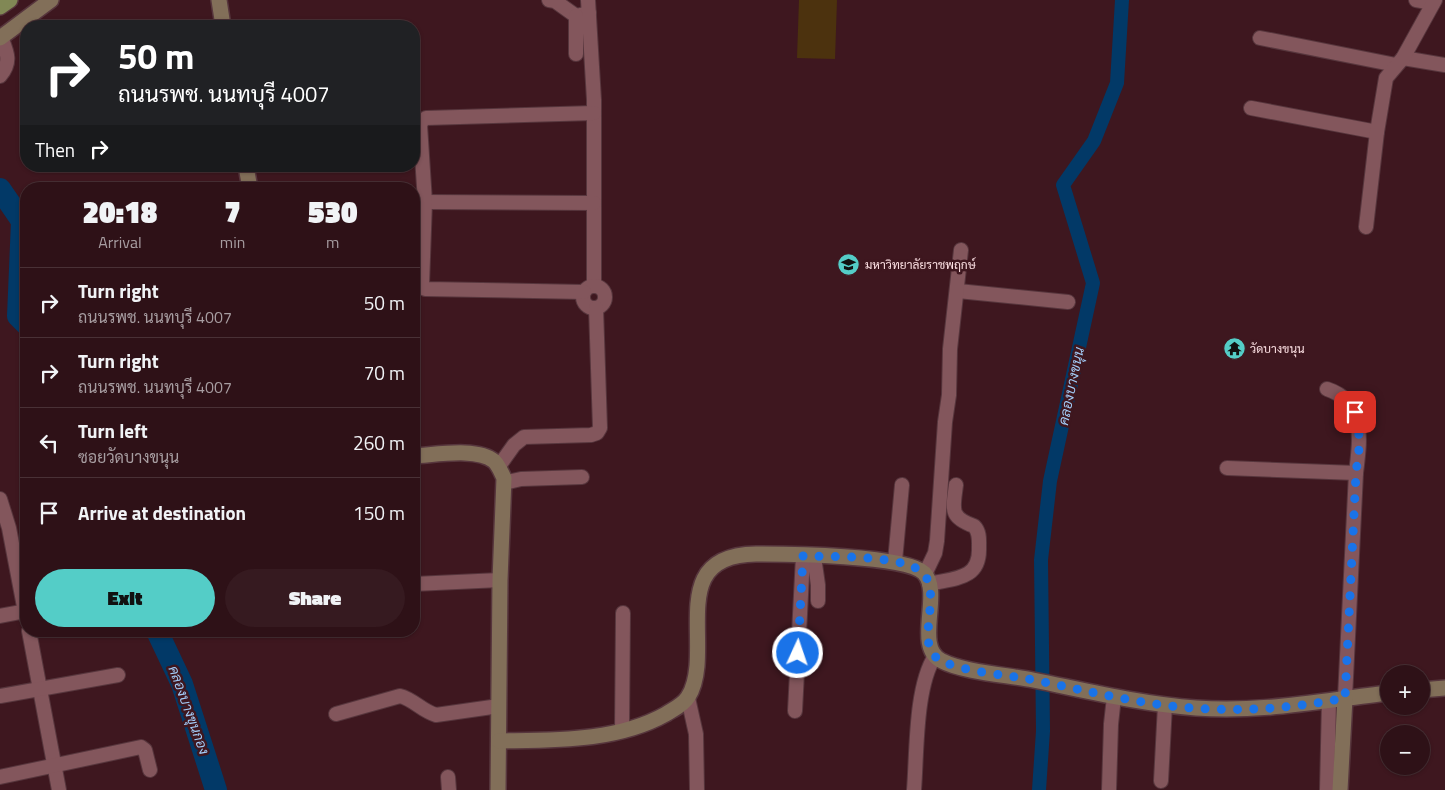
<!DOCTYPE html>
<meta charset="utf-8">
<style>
:root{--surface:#2e1117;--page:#361a20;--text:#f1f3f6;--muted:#a79da1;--line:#493136;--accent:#54cdc7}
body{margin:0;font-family:"Titillium Web",Sarabun,sans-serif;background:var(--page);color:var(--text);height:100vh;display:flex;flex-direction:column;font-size:19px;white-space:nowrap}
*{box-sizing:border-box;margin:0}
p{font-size:16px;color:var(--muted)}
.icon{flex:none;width:28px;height:28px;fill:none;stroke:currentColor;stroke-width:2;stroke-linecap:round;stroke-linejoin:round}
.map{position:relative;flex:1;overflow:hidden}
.side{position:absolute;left:20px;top:182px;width:400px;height:455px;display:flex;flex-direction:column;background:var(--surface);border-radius:20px;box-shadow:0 1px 4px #0004,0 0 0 1px var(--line)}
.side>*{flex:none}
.guide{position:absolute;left:20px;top:20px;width:400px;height:152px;border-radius:20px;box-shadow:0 1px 4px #0004,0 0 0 1px var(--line);background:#202124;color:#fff;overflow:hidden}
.buttons{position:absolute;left:1380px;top:665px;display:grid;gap:10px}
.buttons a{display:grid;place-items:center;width:50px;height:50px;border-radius:50%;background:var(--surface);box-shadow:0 1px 4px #0004,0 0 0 1px var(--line);font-size:25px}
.pin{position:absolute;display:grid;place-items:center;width:42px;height:42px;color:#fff;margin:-21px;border-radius:10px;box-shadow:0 2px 8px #0006}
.me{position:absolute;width:55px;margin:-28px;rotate:3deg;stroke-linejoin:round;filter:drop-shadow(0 0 4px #0008)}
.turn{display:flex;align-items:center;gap:18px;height:105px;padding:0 15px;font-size:22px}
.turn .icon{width:65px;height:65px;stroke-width:2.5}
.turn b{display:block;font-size:35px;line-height:42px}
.then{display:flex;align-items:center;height:48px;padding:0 15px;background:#0003;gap:10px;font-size:19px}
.eta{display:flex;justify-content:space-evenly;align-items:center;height:85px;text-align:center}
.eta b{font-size:30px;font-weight:800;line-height:35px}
.button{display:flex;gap:10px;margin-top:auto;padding:10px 15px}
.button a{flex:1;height:58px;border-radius:30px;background:var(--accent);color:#111;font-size:20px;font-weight:800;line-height:58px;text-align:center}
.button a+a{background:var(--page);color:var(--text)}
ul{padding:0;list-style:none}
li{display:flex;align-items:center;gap:15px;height:70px;padding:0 15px;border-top:1px solid var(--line)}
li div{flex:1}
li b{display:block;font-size:19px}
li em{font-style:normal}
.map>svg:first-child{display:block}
.green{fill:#4c320e}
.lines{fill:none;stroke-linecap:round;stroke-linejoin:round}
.canal{stroke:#023967;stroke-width:14}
.river{stroke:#023967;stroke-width:22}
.street-casing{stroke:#57363d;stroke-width:16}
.secondary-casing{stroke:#57363d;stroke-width:18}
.primary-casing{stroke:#57363d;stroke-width:18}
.street{stroke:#83565c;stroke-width:14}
.secondary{stroke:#826f59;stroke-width:15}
.primary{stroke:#818855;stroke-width:15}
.route{stroke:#1a73e8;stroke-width:9;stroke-dasharray:0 16.2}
.labels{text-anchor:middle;stroke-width:5;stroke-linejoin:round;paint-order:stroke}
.poi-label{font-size:12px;fill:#fbdfe2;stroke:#3e171f;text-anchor:start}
.water-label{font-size:14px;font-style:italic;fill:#a3ccf7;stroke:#3e171f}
</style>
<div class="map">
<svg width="1445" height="790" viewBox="0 0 1445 790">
<rect width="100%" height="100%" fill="#3e171f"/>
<path class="green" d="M 799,0 L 837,0 L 835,59 L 797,58 Z"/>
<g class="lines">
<path class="canal" d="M 1039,790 L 1043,731 L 1041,560 L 1050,481 L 1093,283 L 1063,185 L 1094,141 L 1117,83 L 1122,0"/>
<g class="river">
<path d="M 0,189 L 22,221 L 18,316 L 26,324"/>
<path d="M 157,631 L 182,684 L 216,790"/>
</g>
<defs>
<g id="street">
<path d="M 549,0 L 555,1 L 576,16 L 589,13"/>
<path d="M 588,0 L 594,100 L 594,286"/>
<path d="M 1416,0 L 1433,3"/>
<path d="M 576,16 L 576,54"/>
<path d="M 1260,38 L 1396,65"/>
<path d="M 1403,58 L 1445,65"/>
<path d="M 0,76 C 12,62 7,52 1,37"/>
<path d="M 1251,108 L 1377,132"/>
<path d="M 425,202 L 594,203"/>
<path d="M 1366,227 L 1377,132 L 1386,78 L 1403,58 L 1435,0"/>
<circle cx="594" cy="297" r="11"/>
<path d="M 958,291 L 1068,302"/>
<path d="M 584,292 L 425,289 L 422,285 L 425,202 L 420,125 L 422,121 L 426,118 L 594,113"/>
<path d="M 1327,389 C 1366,402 1360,440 1356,473 L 1345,698"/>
<path d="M 499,466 L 514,445 L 524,437 L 591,435 L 597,433 L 600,428 L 596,308"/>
<path d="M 1227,468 L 1356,473"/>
<path d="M 504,483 L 521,479 L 582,477"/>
<path d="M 0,499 L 9,528 L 26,617"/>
<path d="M 814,557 L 818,585 L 818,601"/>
<path d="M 895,561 L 902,485"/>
<path d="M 925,574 L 935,553 L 937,541 L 945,422 L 949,395 L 950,349 L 961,250"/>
<path d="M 414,584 L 500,580"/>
<path d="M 929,584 C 954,578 980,580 979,548 C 979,540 980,532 974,526 C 949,517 953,509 956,485"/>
<path d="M 0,616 L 26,611"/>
<path d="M 29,631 L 59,790"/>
<path d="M 0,696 L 118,675"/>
<path d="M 688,698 L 696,734 L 697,790"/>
<path d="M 795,711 L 803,556"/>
<path d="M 336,714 L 400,696 C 413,699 422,711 436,715 L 499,706"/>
<path d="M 622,731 L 623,613"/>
<path d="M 0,777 L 141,747 L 145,750 L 150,770"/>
<path d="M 448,777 L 449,790"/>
<path d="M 1161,781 L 1165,705"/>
<path d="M 914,790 C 917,753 915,687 935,656"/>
<path d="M 1109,790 L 1111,724 L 1114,697"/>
<path d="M 1327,790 L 1329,701"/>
</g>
<g id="secondary">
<path d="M 219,0 L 223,26"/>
<path d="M 0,38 L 51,0"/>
<path d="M 246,166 L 250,189"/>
<path d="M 414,456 C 435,455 477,447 494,461 C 499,466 501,472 504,478 L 500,580 L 498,790"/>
<path d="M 1421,690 L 1445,688"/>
<path d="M 499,741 C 554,740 616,742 666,714 C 674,709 683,705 688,697 C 694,688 696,677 697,666 C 701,614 681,555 756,554 C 785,554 906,555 924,573 C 943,593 913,647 942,661 C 963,672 1008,675 1033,680 C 1088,691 1141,704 1196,708 C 1262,713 1324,700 1389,693"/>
<path d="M 1340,790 L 1345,698"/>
</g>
<path id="primary" d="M 0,7 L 10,0"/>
</defs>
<use href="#street" class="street-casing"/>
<use href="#secondary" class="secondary-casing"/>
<use href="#primary" class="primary-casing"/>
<use href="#street" class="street"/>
<use href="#secondary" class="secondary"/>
<use href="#primary" class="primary"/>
</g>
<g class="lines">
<path class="route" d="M 798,653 L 803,556 C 832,557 896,555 919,570 C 946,587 914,642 937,658 C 955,671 1006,675 1029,679 C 1074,688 1118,699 1163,705 C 1223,713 1286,710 1345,698 L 1356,473 L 1360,441 L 1355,412"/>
</g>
<defs>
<symbol id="university-disc" viewBox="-11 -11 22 22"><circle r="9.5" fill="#54cdc7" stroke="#3e171f"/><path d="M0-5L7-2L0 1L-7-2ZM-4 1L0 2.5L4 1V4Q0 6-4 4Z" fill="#111"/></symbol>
<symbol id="temple-disc" viewBox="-11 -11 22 22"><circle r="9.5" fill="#54cdc7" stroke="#3e171f"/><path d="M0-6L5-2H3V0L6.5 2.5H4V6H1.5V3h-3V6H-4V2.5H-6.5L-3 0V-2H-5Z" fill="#111"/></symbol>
</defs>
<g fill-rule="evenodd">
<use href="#university-disc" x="836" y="252" width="25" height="25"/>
<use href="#temple-disc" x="1222" y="336" width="25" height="25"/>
</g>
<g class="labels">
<g class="poi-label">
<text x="865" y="269">มหาวิทยาลัยราชพฤกษ์</text>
<text x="1250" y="353">วัดบางขนุน</text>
</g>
<g class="water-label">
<text transform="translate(1071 386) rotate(-78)" y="5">คลองบางขนุน</text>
<text transform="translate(189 710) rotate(70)" y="5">คลองบางขุนกอง</text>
</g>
</g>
</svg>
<div class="buttons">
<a>+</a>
<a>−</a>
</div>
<div class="pin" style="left:1355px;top:412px;background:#d93025"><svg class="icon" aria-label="arrive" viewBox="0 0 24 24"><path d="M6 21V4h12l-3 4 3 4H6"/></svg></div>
<svg class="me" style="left:798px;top:653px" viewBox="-20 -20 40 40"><circle r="17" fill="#1a73e8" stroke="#fff" stroke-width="3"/><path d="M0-11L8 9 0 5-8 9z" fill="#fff"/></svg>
<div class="guide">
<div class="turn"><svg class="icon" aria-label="right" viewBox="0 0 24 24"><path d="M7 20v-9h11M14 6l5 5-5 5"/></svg><div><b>50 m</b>ถนนรพช. นนทบุรี 4007</div></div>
<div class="then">Then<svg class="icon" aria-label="right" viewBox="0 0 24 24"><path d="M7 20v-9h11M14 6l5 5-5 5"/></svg></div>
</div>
<section class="side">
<div class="eta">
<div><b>20:18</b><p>Arrival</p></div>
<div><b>7</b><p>min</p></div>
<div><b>530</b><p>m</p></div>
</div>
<ul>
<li><svg class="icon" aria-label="right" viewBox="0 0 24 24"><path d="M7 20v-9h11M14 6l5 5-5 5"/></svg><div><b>Turn right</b><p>ถนนรพช. นนทบุรี 4007</p></div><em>50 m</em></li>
<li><svg class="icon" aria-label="right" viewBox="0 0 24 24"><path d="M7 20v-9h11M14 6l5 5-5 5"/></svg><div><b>Turn right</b><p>ถนนรพช. นนทบุรี 4007</p></div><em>70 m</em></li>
<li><svg class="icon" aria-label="left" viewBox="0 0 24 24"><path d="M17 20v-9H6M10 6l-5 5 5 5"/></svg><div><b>Turn left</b><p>ซอยวัดบางขนุน</p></div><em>260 m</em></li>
<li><svg class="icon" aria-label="arrive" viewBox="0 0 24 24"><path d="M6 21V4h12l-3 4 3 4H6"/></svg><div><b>Arrive at destination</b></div><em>150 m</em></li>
</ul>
<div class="button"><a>Exit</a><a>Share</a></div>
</section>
</div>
